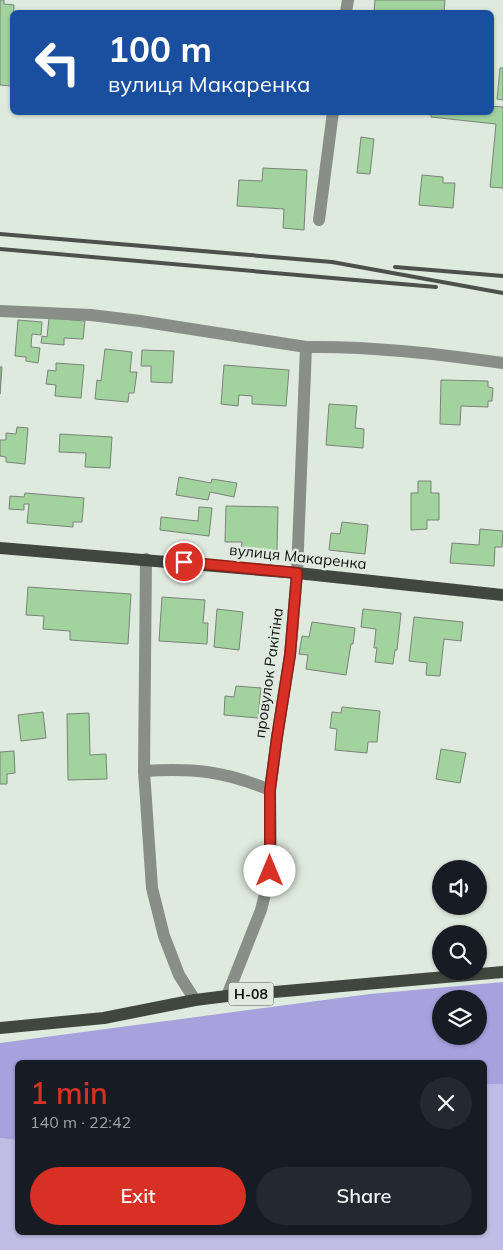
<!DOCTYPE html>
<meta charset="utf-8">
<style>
:root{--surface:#171b24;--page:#242831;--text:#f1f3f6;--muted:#9ea1a6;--accent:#d93025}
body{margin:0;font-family:Mulish,sans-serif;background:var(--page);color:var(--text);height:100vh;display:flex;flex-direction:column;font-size:19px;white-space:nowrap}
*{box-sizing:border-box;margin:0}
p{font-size:16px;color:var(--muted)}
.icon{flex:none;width:28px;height:28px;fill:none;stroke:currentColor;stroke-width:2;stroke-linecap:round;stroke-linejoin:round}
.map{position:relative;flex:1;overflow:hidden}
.details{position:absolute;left:15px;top:1060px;width:472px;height:175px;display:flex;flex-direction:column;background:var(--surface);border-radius:8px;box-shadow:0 1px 4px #0004}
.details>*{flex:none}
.banner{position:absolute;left:10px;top:10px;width:484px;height:105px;border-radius:8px;box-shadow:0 1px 4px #0004;background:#1a4fa0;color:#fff;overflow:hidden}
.tools{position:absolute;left:432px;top:860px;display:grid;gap:10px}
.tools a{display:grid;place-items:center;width:55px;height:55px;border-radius:50%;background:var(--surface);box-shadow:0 1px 4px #0004;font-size:25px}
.pin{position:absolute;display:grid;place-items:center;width:42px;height:42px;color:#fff;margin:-21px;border:2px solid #fff;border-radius:50%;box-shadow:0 1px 5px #0007}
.me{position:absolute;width:55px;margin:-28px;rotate:0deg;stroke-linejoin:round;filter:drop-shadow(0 0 4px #0008)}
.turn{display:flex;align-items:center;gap:18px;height:105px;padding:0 15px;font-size:22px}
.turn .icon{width:65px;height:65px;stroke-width:2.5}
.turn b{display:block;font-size:35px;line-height:42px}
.round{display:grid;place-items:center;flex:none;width:52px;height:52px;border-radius:26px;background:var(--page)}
.headline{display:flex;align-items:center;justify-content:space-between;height:85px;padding:0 15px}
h1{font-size:30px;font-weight:600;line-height:38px;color:var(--accent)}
.cta{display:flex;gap:10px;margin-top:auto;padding:10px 15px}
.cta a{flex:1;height:58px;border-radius:30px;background:var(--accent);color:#fff;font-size:20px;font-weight:600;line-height:58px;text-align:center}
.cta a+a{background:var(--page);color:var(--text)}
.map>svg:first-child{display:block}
.green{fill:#bfbce5}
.forest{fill:#a7a1de;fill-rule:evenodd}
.building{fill:#a2d29e;stroke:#798378}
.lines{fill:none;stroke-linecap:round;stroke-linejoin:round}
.minor{stroke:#898e89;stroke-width:12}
.major{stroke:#40473f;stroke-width:12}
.rail{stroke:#4c514b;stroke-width:4}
.route-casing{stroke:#8d1f18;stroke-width:12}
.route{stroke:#d93025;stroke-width:9}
.labels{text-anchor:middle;stroke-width:5;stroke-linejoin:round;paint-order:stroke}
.shield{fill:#dfeade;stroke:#4b514a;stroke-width:1}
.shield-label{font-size:14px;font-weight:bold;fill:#0c0f0b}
.street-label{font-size:15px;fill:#0c0f0b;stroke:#dfeade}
</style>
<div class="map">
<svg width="503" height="1250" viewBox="0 0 503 1250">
<rect width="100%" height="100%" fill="#dfeade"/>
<path class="green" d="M 485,1084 L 503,1084 L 503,1250 L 0,1250 L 0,1138 L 17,1140 L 18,1232 L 485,1232 Z"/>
<path class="forest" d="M 503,982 L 503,1084 L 485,1084 L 485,1062 L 18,1062 L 17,1140 L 0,1138 L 0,1043 L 370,994 ZM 441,999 L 479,999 L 479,1036 L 441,1036 Z"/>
<g class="building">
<path d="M 0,0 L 4,0 L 4,4 L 14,5 L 11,86 L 0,85 Z"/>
<path d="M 375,0 L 445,0 L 444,12 L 374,12 Z"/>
<path d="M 500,68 L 503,68 L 503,100 L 497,99 Z"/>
<path d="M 491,106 L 503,107 L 503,188 L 490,187 L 496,124 L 431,117 L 431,112 L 491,112 Z"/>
<path d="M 361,137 L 374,139 L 370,174 L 357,173 Z"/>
<path d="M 263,168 L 307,170 L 304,230 L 283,228 L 284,209 L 237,206 L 239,180 L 262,181 Z"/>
<path d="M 422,175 L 443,177 L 443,183 L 455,183 L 453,208 L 419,205 Z"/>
<path d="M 49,318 L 85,321 L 83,339 L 64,338 L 64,345 L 41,343 L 42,336 L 47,337 Z"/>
<path d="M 18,320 L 42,322 L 41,335 L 32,334 L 31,347 L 40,348 L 38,363 L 26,361 L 26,357 L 15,356 Z"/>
<path d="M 105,349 L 132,352 L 130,372 L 137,372 L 134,393 L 129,393 L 128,402 L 95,399 L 97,380 L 101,381 Z"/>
<path d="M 142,350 L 174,351 L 172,383 L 151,382 L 151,366 L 141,366 Z"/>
<path d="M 56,363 L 84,365 L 81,398 L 55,396 L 56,385 L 46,384 L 48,370 L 56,371 Z"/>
<path d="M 224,365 L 289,370 L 286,406 L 252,404 L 252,396 L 239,395 L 238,406 L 221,404 Z"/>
<path d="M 0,367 L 2,367 L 0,394 Z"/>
<path d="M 441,380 L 488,381 L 488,387 L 493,388 L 492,401 L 488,401 L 488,407 L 461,406 L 460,425 L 440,424 Z"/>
<path d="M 329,404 L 357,406 L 355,428 L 364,429 L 363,448 L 326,445 Z"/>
<path d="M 17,427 L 28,428 L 25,464 L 6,462 L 6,457 L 0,456 L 0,440 L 6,440 L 6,433 L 16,434 Z"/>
<path d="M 60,434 L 112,437 L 110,468 L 85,467 L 86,453 L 59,452 Z"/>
<path d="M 179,477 L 211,483 L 212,479 L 237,483 L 234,497 L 210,492 L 208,500 L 176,495 Z"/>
<path d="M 418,481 L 431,481 L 431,493 L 439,493 L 439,520 L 427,520 L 427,529 L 411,530 L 411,493 L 418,493 Z"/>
<path d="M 25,493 L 84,498 L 82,522 L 73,522 L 73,527 L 27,523 L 29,504 L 24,504 L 24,510 L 9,509 L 10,496 L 24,497 Z"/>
<path d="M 226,506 L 278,507 L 277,551 L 241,550 L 242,542 L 225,542 Z"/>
<path d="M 199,507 L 212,508 L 209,536 L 160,530 L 161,517 L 198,521 Z"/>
<path d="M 342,522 L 368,525 L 365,554 L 329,550 L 331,533 L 340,534 Z"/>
<path d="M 480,529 L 503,531 L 502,547 L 495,547 L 494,566 L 450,563 L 452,543 L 479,545 Z"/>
<path d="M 28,587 L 131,594 L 128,644 L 70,640 L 70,631 L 43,629 L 44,616 L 26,615 Z"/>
<path d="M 162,597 L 205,600 L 203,623 L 208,623 L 207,644 L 159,641 Z"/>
<path d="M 217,609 L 243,612 L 239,650 L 214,647 Z"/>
<path d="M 363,609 L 401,613 L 397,650 L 395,650 L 393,664 L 375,662 L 377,648 L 374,648 L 376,629 L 361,627 Z"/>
<path d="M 414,617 L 463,622 L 461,641 L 444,639 L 440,676 L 426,675 L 427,663 L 409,661 Z"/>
<path d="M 312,622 L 355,628 L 353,644 L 351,644 L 346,675 L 306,669 L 308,655 L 299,654 L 302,636 L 309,637 Z"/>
<path d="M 236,686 L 261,688 L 258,718 L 224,715 L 225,696 L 234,697 Z"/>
<path d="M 342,707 L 380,711 L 377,742 L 368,742 L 367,753 L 335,750 L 337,729 L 330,728 L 332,712 L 341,713 Z"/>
<path d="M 43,712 L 46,738 L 21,741 L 18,715 Z"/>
<path d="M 89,713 L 90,755 L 106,754 L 107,779 L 68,780 L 67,714 Z"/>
<path d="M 441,749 L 466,753 L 460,783 L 436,779 Z"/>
<path d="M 14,751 L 15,773 L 7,774 L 7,784 L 0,784 L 0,752 Z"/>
</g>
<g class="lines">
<g class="minor">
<path d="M 346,12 L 348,0"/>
<path d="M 319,220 L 333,112"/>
<path d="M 0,311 L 91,315 L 140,321 L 306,347 C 371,346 438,354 503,363"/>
<path d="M 146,559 L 144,771 L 152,888 L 164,936 L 179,975 L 195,1000"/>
<path d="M 144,771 C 194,768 224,771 270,790"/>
<path d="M 227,996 L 261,910 L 271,871 L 270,790 L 277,737 L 290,655 L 297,573 L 306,347"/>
</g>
<g class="major">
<path d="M 0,548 L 297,573 L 503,595"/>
<path d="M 0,1028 L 104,1018 L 195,1000 L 227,996 L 503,972"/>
</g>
<g class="rail">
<path d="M 0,234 L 332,262 L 503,293"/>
<path d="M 0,249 L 436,287"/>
<path d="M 395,267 L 503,276"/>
</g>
</g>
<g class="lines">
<defs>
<path id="route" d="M 184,562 L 297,573 L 290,655 L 277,737 L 270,790 L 270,871"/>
</defs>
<use href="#route" class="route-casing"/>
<use href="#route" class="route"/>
</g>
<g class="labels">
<rect class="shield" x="228.5" y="982.5" width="45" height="23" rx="4"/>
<g class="shield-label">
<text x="251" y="999">Н-08</text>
</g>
<g class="street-label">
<text transform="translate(298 557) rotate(6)" y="5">вулиця Макаренка</text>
<text transform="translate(269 673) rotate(-82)" y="5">провулок Ракітіна</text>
</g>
</g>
</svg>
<div class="tools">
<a><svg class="icon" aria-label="sound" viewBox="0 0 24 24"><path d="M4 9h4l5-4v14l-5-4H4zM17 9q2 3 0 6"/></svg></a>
<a><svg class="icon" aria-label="search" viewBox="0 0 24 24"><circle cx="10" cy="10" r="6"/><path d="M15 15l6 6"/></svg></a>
<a><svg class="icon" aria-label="layers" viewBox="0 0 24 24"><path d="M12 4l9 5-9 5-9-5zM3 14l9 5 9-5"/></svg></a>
</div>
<div class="pin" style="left:184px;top:562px;background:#d93025"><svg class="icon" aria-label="arrive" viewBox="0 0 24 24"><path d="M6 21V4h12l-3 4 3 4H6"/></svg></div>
<svg class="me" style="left:270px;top:871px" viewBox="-20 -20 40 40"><circle r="19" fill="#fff"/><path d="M0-13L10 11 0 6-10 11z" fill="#d93025"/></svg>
<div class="banner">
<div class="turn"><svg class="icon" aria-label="left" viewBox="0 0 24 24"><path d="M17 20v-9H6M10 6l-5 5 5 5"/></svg><div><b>100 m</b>вулиця Макаренка</div></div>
</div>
<section class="details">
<div class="headline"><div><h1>1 min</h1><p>140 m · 22:42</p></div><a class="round"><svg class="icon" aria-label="close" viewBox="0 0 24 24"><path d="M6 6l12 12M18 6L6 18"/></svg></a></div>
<div class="cta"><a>Exit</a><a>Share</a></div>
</section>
</div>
